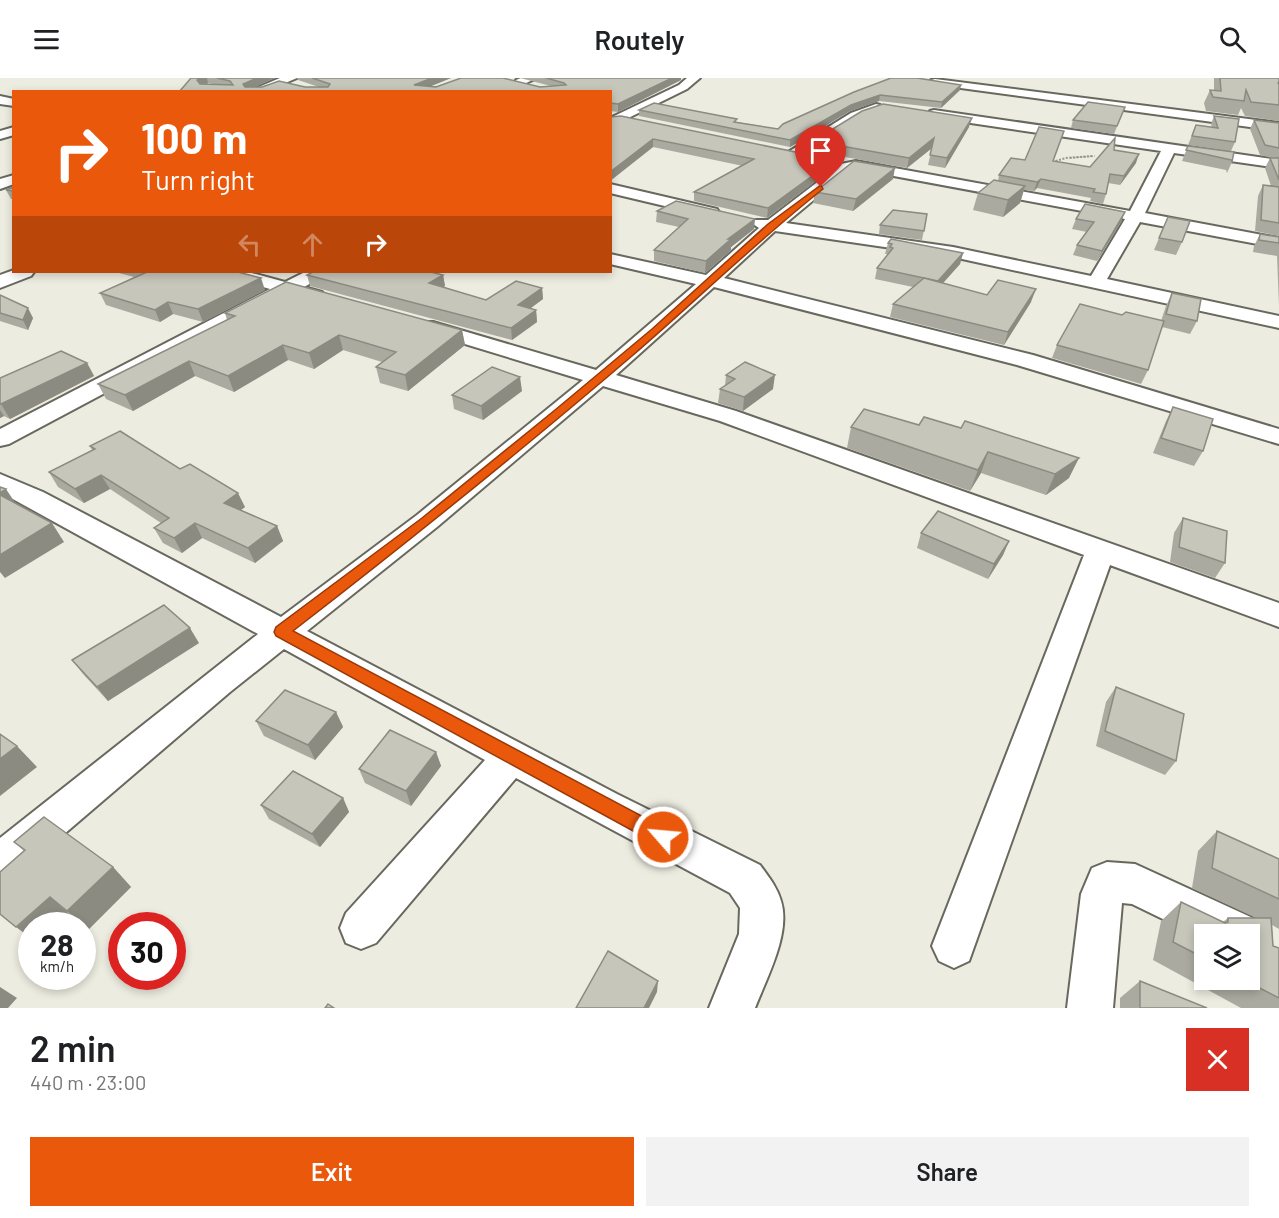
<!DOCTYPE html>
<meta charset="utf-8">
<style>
:root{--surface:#fff;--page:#f2f2f2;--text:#202124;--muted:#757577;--accent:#ea580c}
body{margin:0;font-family:Barlow,sans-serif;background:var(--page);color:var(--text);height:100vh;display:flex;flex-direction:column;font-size:22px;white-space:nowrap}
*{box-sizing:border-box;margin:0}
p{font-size:20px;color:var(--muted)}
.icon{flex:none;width:33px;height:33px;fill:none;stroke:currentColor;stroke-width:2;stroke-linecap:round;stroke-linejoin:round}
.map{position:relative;height:930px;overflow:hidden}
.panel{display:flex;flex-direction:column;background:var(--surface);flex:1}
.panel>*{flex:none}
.guide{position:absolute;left:12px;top:12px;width:600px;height:183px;border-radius:0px;box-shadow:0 3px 9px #0003;background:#ea580c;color:#fff;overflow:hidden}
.controls{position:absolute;left:1194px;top:846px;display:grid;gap:12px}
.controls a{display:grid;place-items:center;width:66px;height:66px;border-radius:0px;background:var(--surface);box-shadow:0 3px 9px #0003;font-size:30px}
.speed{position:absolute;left:18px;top:834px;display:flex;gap:12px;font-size:30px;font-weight:700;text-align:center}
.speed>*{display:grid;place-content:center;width:78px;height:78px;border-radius:50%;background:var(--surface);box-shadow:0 3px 9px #0003;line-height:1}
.speed small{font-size:15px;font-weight:400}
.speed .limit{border:9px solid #d22;background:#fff;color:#111}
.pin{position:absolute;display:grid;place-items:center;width:51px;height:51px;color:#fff;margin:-62px -26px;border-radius:50% 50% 50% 0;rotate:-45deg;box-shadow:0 0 6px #0007}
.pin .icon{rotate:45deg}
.me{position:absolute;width:66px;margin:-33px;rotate:297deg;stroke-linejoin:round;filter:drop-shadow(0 0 4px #0008)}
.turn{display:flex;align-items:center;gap:21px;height:126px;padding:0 30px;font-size:27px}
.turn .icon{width:78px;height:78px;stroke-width:2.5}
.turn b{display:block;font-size:42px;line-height:51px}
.lanes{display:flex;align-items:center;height:57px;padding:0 30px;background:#0003;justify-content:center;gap:30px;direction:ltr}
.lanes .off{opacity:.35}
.round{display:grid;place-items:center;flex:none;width:63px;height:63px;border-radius:0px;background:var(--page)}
.head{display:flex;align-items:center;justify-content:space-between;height:102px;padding:0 30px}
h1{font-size:36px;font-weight:600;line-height:45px}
.button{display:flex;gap:12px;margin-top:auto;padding:12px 30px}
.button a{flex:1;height:69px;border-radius:0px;background:var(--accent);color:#fff;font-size:24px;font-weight:600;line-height:69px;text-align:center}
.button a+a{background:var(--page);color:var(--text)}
header{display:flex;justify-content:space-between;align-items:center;height:78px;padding:0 30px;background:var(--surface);font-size:27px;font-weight:600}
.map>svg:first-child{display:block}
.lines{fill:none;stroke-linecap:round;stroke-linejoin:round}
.street-casing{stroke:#68685e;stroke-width:4}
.path-far1{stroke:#98988f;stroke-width:1.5;stroke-dasharray:2 1.5;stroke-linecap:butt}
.path{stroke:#98988f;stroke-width:2;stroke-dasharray:2 1.5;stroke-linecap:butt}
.street{fill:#fff;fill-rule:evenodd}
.wall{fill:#aaaaa0;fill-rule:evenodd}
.shaded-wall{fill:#8b8b82}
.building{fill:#c6c6ba;stroke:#8b8b82;stroke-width:1.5}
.route{fill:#ea580c;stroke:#983908;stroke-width:1.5}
</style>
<header><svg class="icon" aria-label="menu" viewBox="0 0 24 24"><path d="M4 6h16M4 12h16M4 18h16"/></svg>Routely<svg class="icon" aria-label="search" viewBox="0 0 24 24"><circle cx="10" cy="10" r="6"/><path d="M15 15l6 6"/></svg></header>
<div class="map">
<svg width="1279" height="930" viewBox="0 0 1279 930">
<rect width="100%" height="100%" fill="#ecece0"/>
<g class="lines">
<defs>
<g id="street">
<path d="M 280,0 L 297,0 L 264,14 L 247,14 Z"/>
<path d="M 521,0 L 537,0 L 524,6 L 516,6 L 516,2 Z"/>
<path d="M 687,0 L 700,0 L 687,11 L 610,49 L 610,40 L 679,7 Z"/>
<path d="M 935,1 L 1279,45 L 1279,53 L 931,6 L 931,2 Z"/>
<path d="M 0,18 L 14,21 L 14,28 L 0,26 Z"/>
<path d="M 876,26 L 880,27 L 880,33 L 859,41 L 797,79 L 787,79 L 785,76 L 851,35 Z"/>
<path d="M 934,32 L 1279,82 L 1279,90 L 1174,75 L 1145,135 L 1279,160 L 1279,170 L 1140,144 L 1107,201 L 1279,238 L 1279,250 L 953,179 L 775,153 L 724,200 L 1033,277 L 1279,351 L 1279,366 L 1017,287 L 714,209 L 616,297 L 736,333 L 1279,525 L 1279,549 L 1110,487 L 969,883 L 954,890 L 939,883 L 932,868 L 1084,477 L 720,343 L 603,308 L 437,449 L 307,553 L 617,716 L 760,787 C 768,798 777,809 781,823 C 791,855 767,899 755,930 L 709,930 L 739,856 L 740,830 L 730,815 L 516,700 L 376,865 L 361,871 L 346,865 L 340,850 L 346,835 L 485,682 L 284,571 L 230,614 L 14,799 L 0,805 L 0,760 L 258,556 L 0,414 L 0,396 L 43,414 L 281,539 L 417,437 L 583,302 L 419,252 L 416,248 L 419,244 L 433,244 L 596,292 L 696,206 L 610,186 L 610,176 L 706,197 L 759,150 L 753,146 L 755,142 L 768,142 L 841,86 L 856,83 L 1130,133 L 1161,73 L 930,39 L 928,36 L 930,33 ZM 852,90 L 856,91 L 1125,141 L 1091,198 L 953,169 L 786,145 Z"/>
<path d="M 14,49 L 14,57 L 0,61 L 0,53 Z"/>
<path d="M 14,97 L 14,106 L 0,111 L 0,101 Z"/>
<path d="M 610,106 L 717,131 L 719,134 L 711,139 L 610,115 Z"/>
<path d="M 14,192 L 34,194 L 31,198 L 0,210 L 0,197 Z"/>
<path d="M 220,194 L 248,194 L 285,204 L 305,194 L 327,194 L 324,198 L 304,209 L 322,214 L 325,218 L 322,222 L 315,224 L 289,217 L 9,366 L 0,368 L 0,351 L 270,211 L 223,198 Z"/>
<path d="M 1107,784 L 1135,786 L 1255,841 L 1262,856 L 1255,871 L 1250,874 L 1250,856 L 1204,856 L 1204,861 L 1132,826 L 1122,825 L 1113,930 L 1067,930 L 1081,816 L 1092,790 Z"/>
</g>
</defs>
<use href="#street" class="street-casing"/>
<path class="path-far1" d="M 1070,80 L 1095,78"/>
<path class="path" d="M 1049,85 L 1066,80 L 1092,78"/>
<use href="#street" class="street"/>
</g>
<g class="wall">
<path d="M 191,0 L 275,0 L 255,9 L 319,9 L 298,2 L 297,0 L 451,0 L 430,8 L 540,9 L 551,8 L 520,0 L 681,0 L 681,2 L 618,34 L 610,33 L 610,14 L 179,14 ZM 208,5 L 218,7 L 205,7 Z"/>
<path d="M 1214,0 L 1279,0 L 1279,43 L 1245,38 L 1241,30 L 1238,37 L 1206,33 L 1204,25 L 1210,12 L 1214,12 Z"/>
<path d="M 960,12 L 941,30 L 879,23 L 850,33 L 790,69 L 639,38 L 639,32 L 737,44 L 778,51 L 854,14 Z"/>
<path d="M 1125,29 L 1114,56 L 1071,50 L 1073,42 Z"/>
<path d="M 1214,38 L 1235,64 L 1231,73 L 1188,67 L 1196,47 L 1212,49 L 1211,46 Z"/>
<path d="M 610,39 L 834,82 L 833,90 L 767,140 L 694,123 L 694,114 L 743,88 L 653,69 L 610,103 Z"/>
<path d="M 1254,42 L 1279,45 L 1279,158 L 1255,153 L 1258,118 L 1263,107 L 1271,108 L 1265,90 L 1270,80 L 1272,80 L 1260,77 L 1250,51 Z"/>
<path d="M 969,49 L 945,90 L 928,87 L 932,70 L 907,90 L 811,73 L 813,63 Z"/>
<path d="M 1188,68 L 1234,74 L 1232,84 L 1227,95 L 1226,92 L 1182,83 Z"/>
<path d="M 1114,72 L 1136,85 L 1120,107 L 1108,105 L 1106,116 L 1103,126 L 1090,123 L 1091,120 L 1037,110 L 1034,113 L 1024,112 L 1020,125 L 1003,139 L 973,132 L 978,115 L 998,103 L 999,97 L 1025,82 L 1053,83 L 1090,89 Z"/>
<path d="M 893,101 L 853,133 L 813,125 L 815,114 Z"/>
<path d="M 14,109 L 14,121 L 11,121 L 6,112 Z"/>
<path d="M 657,133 L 754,151 L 731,169 L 731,172 L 705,195 L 654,183 L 654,172 L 679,149 L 656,144 Z"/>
<path d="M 927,136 L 922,162 L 879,156 L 880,147 Z"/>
<path d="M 1168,139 L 1182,164 L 1176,177 L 1154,172 Z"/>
<path d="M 1076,141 L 1121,144 L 1097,183 L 1073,177 L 1077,167 L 1087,154 L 1072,151 Z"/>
<path d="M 1260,156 L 1279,159 L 1279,227 L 1277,178 L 1253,174 L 1254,168 Z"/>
<path d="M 888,165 L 963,175 L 960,186 L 943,205 L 987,217 L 1031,224 L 1004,267 L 890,239 L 893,226 L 913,209 L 875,201 L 877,190 L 888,176 L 885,176 Z"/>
<path d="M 118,194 L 238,194 L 265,212 L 203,244 L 173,236 L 160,244 L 106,227 L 100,215 L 134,199 L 119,195 Z"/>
<path d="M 307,197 L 443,197 L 445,208 L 444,209 L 486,222 L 542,210 L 543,221 L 530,230 L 536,232 L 537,244 L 512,262 L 310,208 Z"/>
<path d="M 1172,215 L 1197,243 L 1190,256 L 1162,249 L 1148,292 L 1141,306 L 1052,280 L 1057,267 L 1122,237 L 1161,243 L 1166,228 Z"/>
<path d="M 0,217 L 33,240 L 28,252 L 0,243 Z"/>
<path d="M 225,235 L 462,252 L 465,267 L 408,313 L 380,305 L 376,289 L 382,284 L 343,272 L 314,291 L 288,282 L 234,314 L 195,298 L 133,333 L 106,321 L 98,306 L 227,242 Z"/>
<path d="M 87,285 L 94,298 L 10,341 L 4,338 L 0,340 L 0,300 Z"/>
<path d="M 726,297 L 773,311 L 743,333 L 718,325 L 720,311 L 725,308 Z"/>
<path d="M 522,313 L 483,342 L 454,331 L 452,317 Z"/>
<path d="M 1173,329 L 1203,373 L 1194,388 L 1153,375 L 1166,343 Z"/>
<path d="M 864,331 L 1069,400 L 1046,417 L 981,395 L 970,413 L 847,370 L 851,349 Z"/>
<path d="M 90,368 L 180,391 L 245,429 L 241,432 L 277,448 L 283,463 L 255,485 L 202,460 L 182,475 L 163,465 L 154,450 L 161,445 L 110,411 L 84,425 L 58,409 L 49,394 L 92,372 Z"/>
<path d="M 1183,440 L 1225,485 L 1215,500 L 1170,484 L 1174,455 Z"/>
<path d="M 921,455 L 1009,463 L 1003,477 L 988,501 L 917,470 Z"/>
<path d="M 199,565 L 108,623 L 83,596 L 72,582 Z"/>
<path d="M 1116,609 L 1176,683 L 1165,697 L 1096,668 L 1106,624 Z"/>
<path d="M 336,634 L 343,649 L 315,682 L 264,658 L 256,643 Z"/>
<path d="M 436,674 L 441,688 L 411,728 L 365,705 L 359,691 Z"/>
<path d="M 343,720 L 349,734 L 320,769 L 269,741 L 261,727 Z"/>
<path d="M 1217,753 L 1279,781 L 1279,851 L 1272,847 L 1273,868 L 1279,871 L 1279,930 L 1241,930 L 1153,882 L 1161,843 L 1181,824 L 1223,844 L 1228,840 L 1256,840 L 1192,810 L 1198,773 ZM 1204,856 L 1250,902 L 1204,902 Z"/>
<path d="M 14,764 L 113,789 L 131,809 L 89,851 L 71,838 L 61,848 L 24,773 Z"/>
<path d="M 1140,903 L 1207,930 L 1120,930 L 1120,920 Z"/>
</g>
<g class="shaded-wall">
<path d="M 202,0 L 207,0 L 208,5 L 200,10 L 197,2 Z"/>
<path d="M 257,0 L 275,0 L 245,13 L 243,6 Z"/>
<path d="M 432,0 L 451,0 L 417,14 L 414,7 Z"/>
<path d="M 672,0 L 681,0 L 681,2 L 618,34 L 618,26 Z"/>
<path d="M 961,7 L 960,12 L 941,30 L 942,24 Z"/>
<path d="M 880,17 L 879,23 L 850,33 L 790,69 L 790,62 L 851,27 Z"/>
<path d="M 972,40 L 969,49 L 945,90 L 947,80 Z"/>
<path d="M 934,60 L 932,70 L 907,90 L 909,80 Z"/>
<path d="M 653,61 L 653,69 L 610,103 L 610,94 Z"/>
<path d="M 1139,76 L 1136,85 L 1120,107 L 1124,98 Z"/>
<path d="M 834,82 L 833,90 L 767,140 L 768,130 Z"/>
<path d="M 895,90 L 893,101 L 853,133 L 856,121 Z"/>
<path d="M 1041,101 L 1037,110 L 1034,113 L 1037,104 Z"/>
<path d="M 1025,108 L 1020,125 L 1003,139 L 1008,122 Z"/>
<path d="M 1125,134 L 1121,144 L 1097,183 L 1102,173 Z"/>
<path d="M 755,141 L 754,151 L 731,169 L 731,172 L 705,195 L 706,183 L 728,161 Z"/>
<path d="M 963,175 L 960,186 L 935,214 L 938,203 Z"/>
<path d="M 443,197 L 445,208 L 431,216 L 429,205 Z"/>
<path d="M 261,200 L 265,212 L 203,244 L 198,231 Z"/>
<path d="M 542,210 L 543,221 L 519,239 L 518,227 Z"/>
<path d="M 1036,211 L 1031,224 L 1004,267 L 1008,254 Z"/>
<path d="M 168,224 L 173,236 L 160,244 L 155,232 Z"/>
<path d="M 28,230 L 33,240 L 28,252 L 23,242 Z"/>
<path d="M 536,232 L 537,244 L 512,262 L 511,250 Z"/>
<path d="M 462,252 L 465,267 L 408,313 L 405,297 Z"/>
<path d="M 339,257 L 343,272 L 314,291 L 309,275 Z"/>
<path d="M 283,267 L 288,282 L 234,314 L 228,298 Z"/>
<path d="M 189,283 L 195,298 L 133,333 L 125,317 Z"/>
<path d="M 87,285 L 94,298 L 10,341 L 1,326 Z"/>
<path d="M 775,297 L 773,311 L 743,333 L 744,319 Z"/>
<path d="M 520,299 L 522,313 L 483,342 L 481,328 Z"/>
<path d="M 0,332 L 4,338 L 0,340 Z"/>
<path d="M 988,374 L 981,395 L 970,413 L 978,392 Z"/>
<path d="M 1079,380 L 1069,400 L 1046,417 L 1055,396 Z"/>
<path d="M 101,397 L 110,411 L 84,425 L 75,411 Z"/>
<path d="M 6,411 L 18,429 L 0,419 L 0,415 Z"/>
<path d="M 238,415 L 245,429 L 231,439 L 224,425 Z"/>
<path d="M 52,445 L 64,464 L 5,500 L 0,494 L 0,477 Z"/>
<path d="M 195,445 L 202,460 L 182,475 L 174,460 Z"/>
<path d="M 277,448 L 283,463 L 255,485 L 248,470 Z"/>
<path d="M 1009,463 L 1003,477 L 988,501 L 994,486 Z"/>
<path d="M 190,550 L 199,565 L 108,623 L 97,609 Z"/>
<path d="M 336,634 L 343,649 L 315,682 L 308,667 Z"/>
<path d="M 17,668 L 37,689 L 0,718 L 0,681 Z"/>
<path d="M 436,674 L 441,688 L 411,728 L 406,713 Z"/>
<path d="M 343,720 L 349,734 L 320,769 L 312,756 Z"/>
<path d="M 113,789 L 131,809 L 89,851 L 67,833 Z"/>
<path d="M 50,819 L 71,838 L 61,848 L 32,848 L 32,861 L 16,849 Z"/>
<path d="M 658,903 L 657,914 L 649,930 L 644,930 Z"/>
<path d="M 0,909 L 17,920 L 8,930 L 0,930 Z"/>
</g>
<g class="building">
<path d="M 191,0 L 202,0 L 197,2 L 200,6 L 233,7 L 230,3 L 217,0 L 257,0 L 243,6 L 245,9 L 262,9 L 279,3 L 305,9 L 328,9 L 330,6 L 312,0 L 432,0 L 414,7 L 436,9 L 461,0 L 503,0 L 540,9 L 566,7 L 564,5 L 546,0 L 672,0 L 618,26 L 610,25 L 610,14 L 179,14 Z"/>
<path d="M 891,0 L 917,0 L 961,7 L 942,24 L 880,17 L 851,27 L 790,62 L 639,32 L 654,25 L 737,41 L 734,44 L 778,51 L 783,46 L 854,14 Z"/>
<path d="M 1220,0 L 1279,0 L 1279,4 L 1278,5 L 1279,6 L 1279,27 L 1251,24 L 1246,12 L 1244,23 L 1213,19 L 1210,12 L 1221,13 Z"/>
<path d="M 1088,24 L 1125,29 L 1117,48 L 1073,42 Z"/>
<path d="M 883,26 L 972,40 L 947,80 L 930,77 L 934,60 L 909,80 L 813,63 L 862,33 Z"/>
<path d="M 621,38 L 834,82 L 768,130 L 694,114 L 754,81 L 653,61 L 610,94 L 610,39 Z"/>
<path d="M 1214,38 L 1239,41 L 1235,64 L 1192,58 L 1196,47 L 1218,50 Z"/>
<path d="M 1254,42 L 1279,45 L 1279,70 L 1265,67 Z"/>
<path d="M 1039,49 L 1064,53 L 1053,83 L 1090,89 L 1115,60 L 1114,72 L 1139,76 L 1124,98 L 1110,96 L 1106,116 L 1093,114 L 1095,111 L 1041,101 L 1037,104 L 999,97 L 1011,80 L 1025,82 Z"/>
<path d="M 1188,68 L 1234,74 L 1232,84 L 1231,82 L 1186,72 Z"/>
<path d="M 1270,80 L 1279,80 L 1279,102 Z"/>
<path d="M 854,83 L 895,90 L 856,121 L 815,114 Z"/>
<path d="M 994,102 L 1025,108 L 1008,122 L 978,115 Z"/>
<path d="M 1263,107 L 1279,109 L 1279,145 L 1261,142 Z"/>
<path d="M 14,109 L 14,113 L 6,112 Z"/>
<path d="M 676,123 L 755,141 L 728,161 L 731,161 L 706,183 L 654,172 L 688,141 L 657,133 Z"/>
<path d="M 1085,126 L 1125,134 L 1102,173 L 1077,167 L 1094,144 L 1076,141 Z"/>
<path d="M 893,132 L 927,136 L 924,153 L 880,147 Z"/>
<path d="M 1168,139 L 1190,143 L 1182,164 L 1159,160 Z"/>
<path d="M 1260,156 L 1279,159 L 1279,165 L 1259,162 Z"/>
<path d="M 891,161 L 963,175 L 938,203 L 877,190 L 893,170 L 890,169 L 892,166 L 888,165 Z"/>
<path d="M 147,194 L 238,194 L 261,200 L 198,231 L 168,224 L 155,232 L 100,215 Z"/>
<path d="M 313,194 L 431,194 L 443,197 L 429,205 L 486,222 L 516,203 L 542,210 L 518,227 L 536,232 L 511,250 L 307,197 Z"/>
<path d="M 924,200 L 987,217 L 998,202 L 1036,211 L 1008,254 L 893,226 Z"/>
<path d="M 286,204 L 462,252 L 405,297 L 376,289 L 396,274 L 339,257 L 309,275 L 283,267 L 228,298 L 189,283 L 125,317 L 98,306 L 235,238 L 225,235 Z"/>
<path d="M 1172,215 L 1201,221 L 1197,243 L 1166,236 Z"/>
<path d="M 0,217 L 28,230 L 23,242 L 0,235 Z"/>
<path d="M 1080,226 L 1122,237 L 1126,234 L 1164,243 L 1148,292 L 1057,267 Z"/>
<path d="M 61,273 L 87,285 L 1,326 L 0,326 L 0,300 Z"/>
<path d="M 745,284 L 775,297 L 744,319 L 720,311 L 735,301 L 726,297 Z"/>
<path d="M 492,289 L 520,299 L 481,328 L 452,317 Z"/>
<path d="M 1173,329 L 1213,341 L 1203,373 L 1161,360 Z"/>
<path d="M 864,331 L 919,347 L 924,339 L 961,350 L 965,343 L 1079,380 L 1055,396 L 988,374 L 978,392 L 851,349 Z"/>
<path d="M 120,353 L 180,391 L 190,386 L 238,415 L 224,425 L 277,448 L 248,470 L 195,445 L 174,460 L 154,450 L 169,440 L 101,397 L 75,411 L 49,394 L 95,371 L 90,368 Z"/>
<path d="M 0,409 L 6,411 L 0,415 Z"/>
<path d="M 0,417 L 52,445 L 0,477 Z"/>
<path d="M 938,433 L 1009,463 L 994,486 L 921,455 Z"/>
<path d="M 1183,440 L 1227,453 L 1225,485 L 1179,469 Z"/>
<path d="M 164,527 L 190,550 L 97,609 L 72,582 Z"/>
<path d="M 1116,609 L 1184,636 L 1176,683 L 1105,653 Z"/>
<path d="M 285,612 L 336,634 L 308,667 L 256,643 Z"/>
<path d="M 390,652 L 436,674 L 406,713 L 359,691 Z"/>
<path d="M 0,656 L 17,668 L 0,681 Z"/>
<path d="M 293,693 L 343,720 L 312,756 L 261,727 Z"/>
<path d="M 44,739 L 113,789 L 67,833 L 50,819 L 16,849 L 0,836 L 0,794 L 25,772 L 14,764 Z"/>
<path d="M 1217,753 L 1279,781 L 1279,821 L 1212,790 Z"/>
<path d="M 1181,824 L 1225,845 L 1228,844 L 1228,840 L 1271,840 L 1273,868 L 1279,870 L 1279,920 L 1244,902 L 1250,902 L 1250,856 L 1204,856 L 1204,880 L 1173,864 Z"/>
<path d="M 608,873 L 658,903 L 644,930 L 576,930 Z"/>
<path d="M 1140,903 L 1207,930 L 1140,930 Z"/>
<path d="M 328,926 L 334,930 L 325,930 Z"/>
</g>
<path class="route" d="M 821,107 L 823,111 C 757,163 696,223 632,278 C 521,373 408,464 293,553 L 670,753 L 673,759 L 670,766 L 663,768 L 657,766 L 276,558 L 274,554 L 276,549 L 422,440 L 555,332 L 652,251 L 768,146 Z"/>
</svg>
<div class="controls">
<a><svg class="icon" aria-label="layers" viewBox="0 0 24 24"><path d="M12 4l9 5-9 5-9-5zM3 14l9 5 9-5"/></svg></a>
</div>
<div class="speed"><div>28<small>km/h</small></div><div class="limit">30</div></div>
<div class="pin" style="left:821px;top:109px;background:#d93025"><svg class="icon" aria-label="arrive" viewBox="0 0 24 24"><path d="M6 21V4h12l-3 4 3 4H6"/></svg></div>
<svg class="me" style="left:663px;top:759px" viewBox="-20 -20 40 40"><circle r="17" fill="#ea580c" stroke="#fff" stroke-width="3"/><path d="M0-11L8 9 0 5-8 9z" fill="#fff"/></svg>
<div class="guide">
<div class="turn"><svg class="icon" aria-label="right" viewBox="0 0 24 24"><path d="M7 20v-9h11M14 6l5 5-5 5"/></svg><div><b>100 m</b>Turn right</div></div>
<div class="lanes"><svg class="icon off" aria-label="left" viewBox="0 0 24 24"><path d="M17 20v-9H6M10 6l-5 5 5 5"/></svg><svg class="icon off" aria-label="ahead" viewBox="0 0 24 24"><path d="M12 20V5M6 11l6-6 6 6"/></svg><svg class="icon" aria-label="right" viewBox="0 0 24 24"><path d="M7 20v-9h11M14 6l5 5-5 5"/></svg></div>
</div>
</div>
<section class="panel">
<div class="head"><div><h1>2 min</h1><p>440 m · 23:00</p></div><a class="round" style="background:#d93025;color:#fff"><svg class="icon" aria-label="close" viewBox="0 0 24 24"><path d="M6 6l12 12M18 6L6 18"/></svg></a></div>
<div class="button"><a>Exit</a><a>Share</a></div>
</section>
